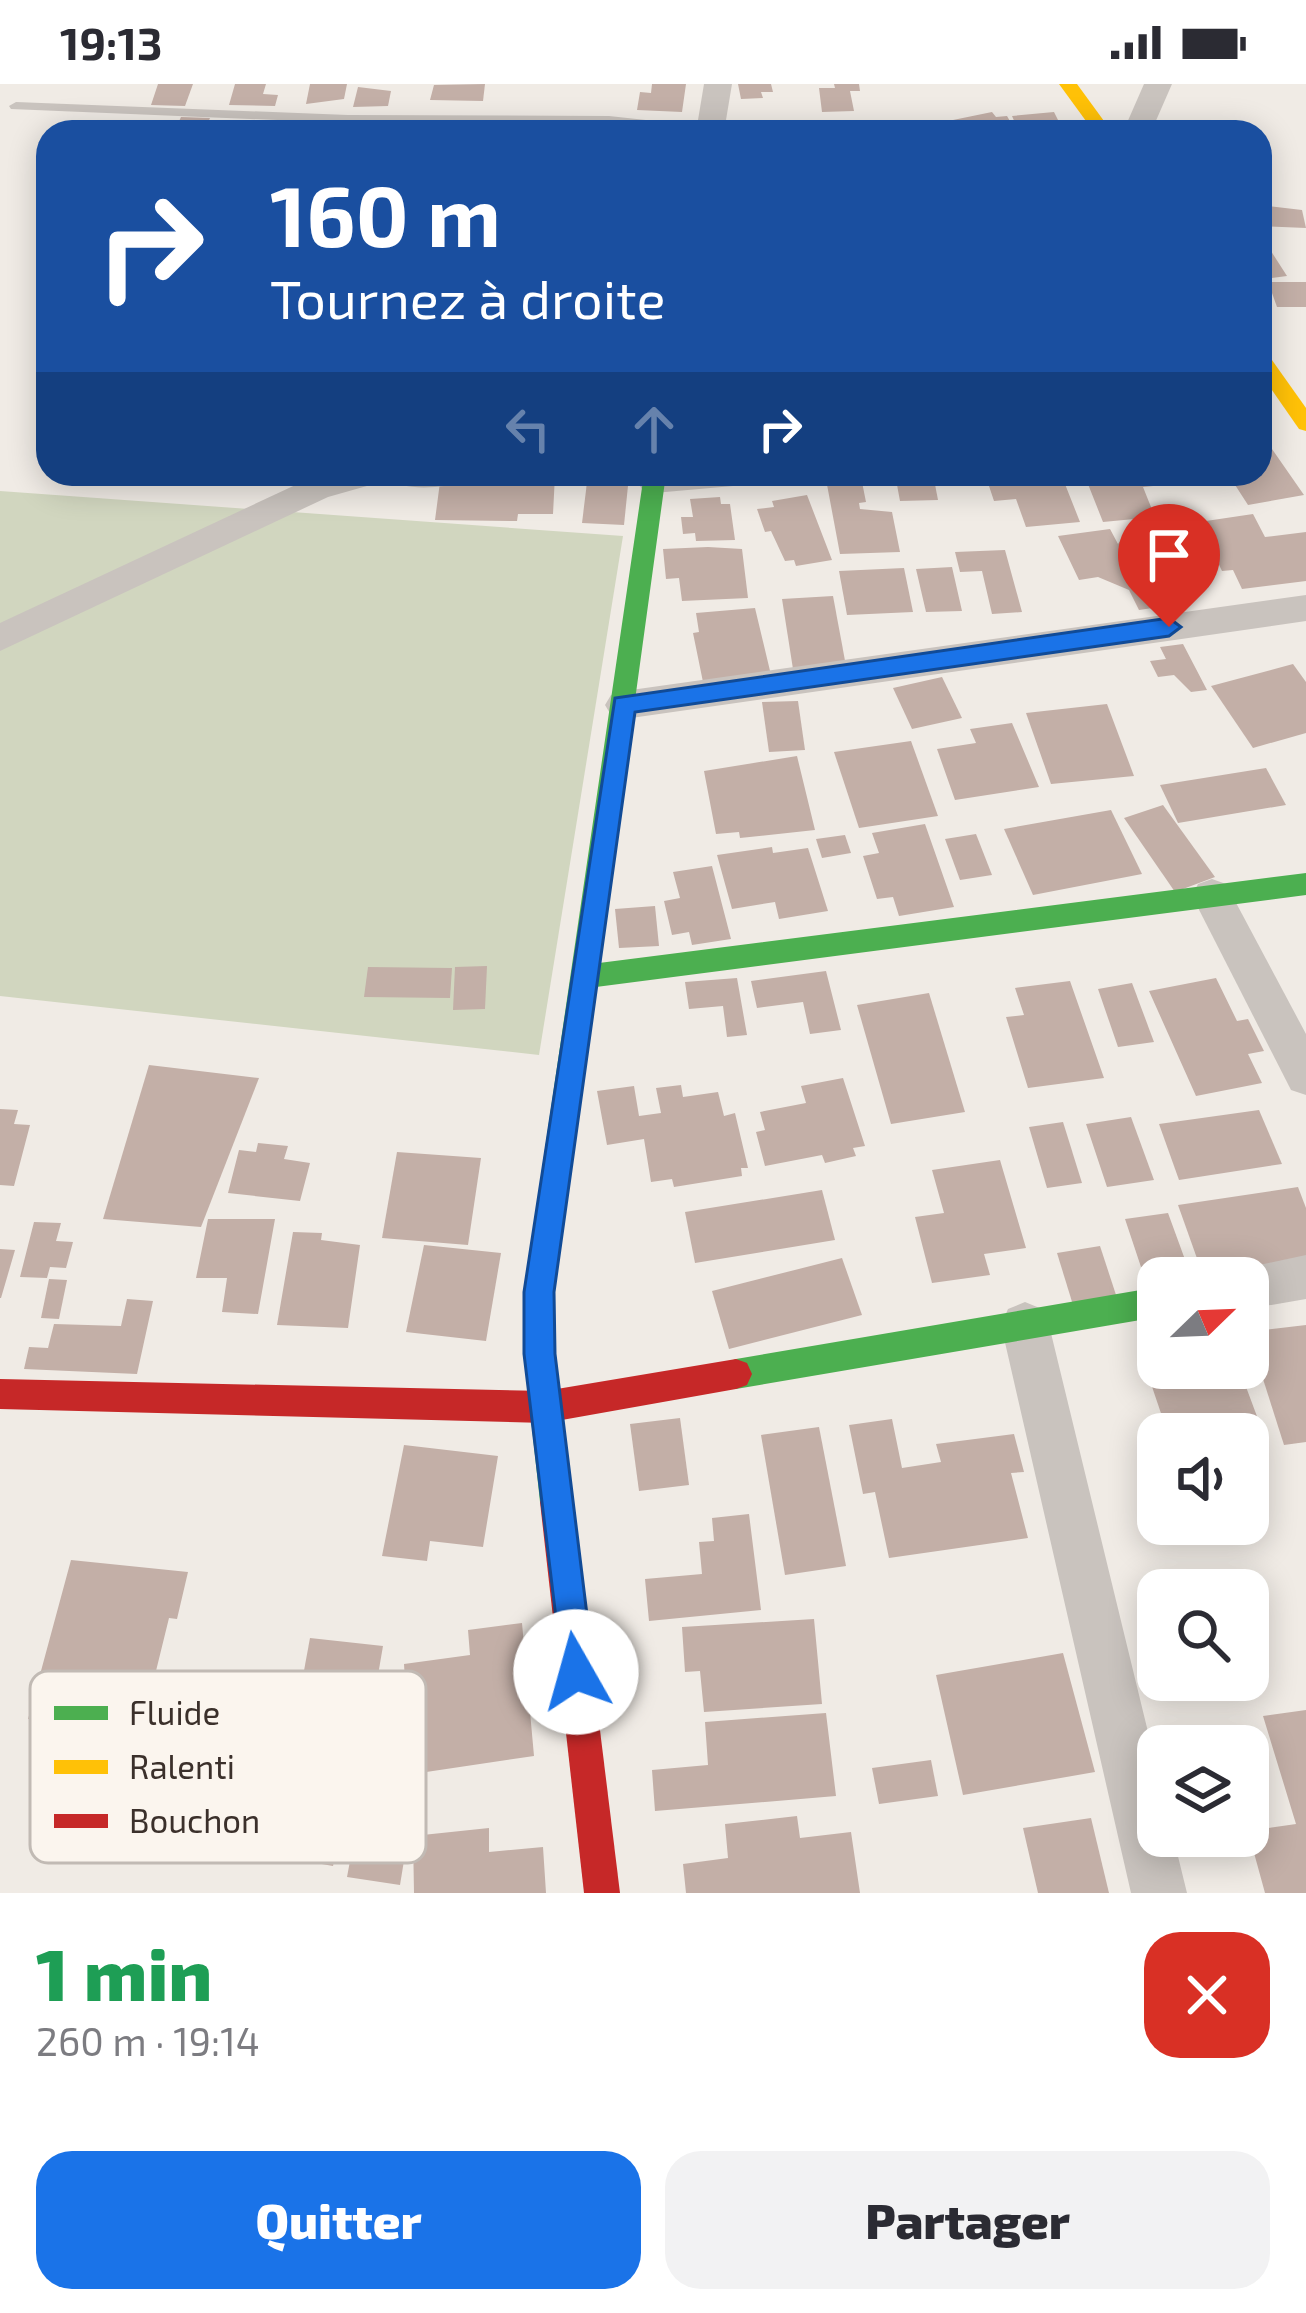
<!DOCTYPE html>
<html lang="fr">
<meta charset="utf-8">
<style>
:root{--surface:#fff;--page:#f2f2f3;--text:#2b2b33;--muted:#7c7c81;--accent:#1a73e8}
body{margin:0;font-family:"Exo 2",sans-serif;background:var(--page);color:var(--text);height:100vh;display:flex;flex-direction:column;font-size:45px;white-space:nowrap}
*{box-sizing:border-box;margin:0}
p{font-size:39px;color:var(--muted)}
.icon{flex:none;width:66px;height:66px;fill:none;stroke:currentColor;stroke-width:2;stroke-linecap:round;stroke-linejoin:round}
.map{position:relative;height:1809px;overflow:hidden}
.sheet{display:flex;flex-direction:column;background:var(--surface);flex:1}
.sheet>*{flex:none}
.banner{position:absolute;left:36px;top:36px;width:1236px;height:366px;border-radius:36px;box-shadow:0 6px 30px #0003;background:#1a4fa0;color:#fff;overflow:hidden}
.needle{width:78px;rotate:67deg}
.controls{position:absolute;left:1137px;top:1173px;display:grid;gap:24px}
.controls a{display:grid;place-items:center;width:132px;height:132px;border-radius:24px;background:var(--surface);box-shadow:0 6px 30px #0003;font-size:60px}
.pin{position:absolute;display:grid;place-items:center;width:102px;height:102px;color:#fff;margin:-123px -51px;border-radius:50% 50% 50% 0;rotate:-45deg;box-shadow:0 0 12px #0007}
.pin .icon{rotate:45deg}
.me{position:absolute;width:132px;margin:-66px;rotate:353deg;stroke-linejoin:round;filter:drop-shadow(0 0 9px #0008)}
.turn{display:flex;align-items:center;gap:42px;height:252px;padding:0 36px;font-size:54px}
.turn .icon{width:156px;height:156px;stroke-width:2.5}
.turn b{display:block;font-size:84px;line-height:102px}
.lanes{display:flex;align-items:center;height:114px;padding:0 36px;background:#0003;justify-content:center;gap:60px;direction:ltr}
.lanes .off{opacity:.35}
.round{display:grid;place-items:center;flex:none;width:126px;height:126px;border-radius:36px;background:var(--page)}
.headline{display:flex;align-items:center;justify-content:space-between;height:204px;padding:0 36px}
h1{font-size:72px;font-weight:800;line-height:90px;color:#1e9e55}
.cta{display:flex;gap:24px;margin-top:auto;padding:24px 36px}
.cta a{flex:1;height:138px;border-radius:36px;background:var(--accent);color:#fff;font-size:48px;font-weight:800;line-height:138px;text-align:center}
.cta a+a{background:var(--page);color:var(--text)}
.status{display:flex;justify-content:space-between;align-items:center;height:84px;padding:0 60px;background:var(--surface);direction:ltr}
.status svg{height:33px;fill:currentColor}
.map>svg:first-child{display:block}
.green{fill:#d1d6bf}
.building{fill:#c3afa7}
.lines{fill:none;stroke-linecap:round;stroke-linejoin:round}
.lane{fill:#c9c3be;fill-rule:evenodd}
.street{fill:#c9c3be;fill-rule:evenodd}
.fast{fill:#4caf50;fill-rule:evenodd}
.slow{fill:#ffc107;fill-rule:evenodd}
.jam{fill:#c62828;fill-rule:evenodd}
.route{fill:#1a73e8;stroke:#114b97;stroke-width:3}
.key{fill:#fbf5ee;stroke:#c1bab4;stroke-width:3}
.key-label{font-size:33px;fill:#3b302b}
</style>
<div class="status"><b>19:13</b><svg viewBox="0 0 49 12"><path d="M0 12V9h3v3zM5 12V6h3v6zM10 12V3h3v9zM15 12V0h3v12zM26 1h20v11H26zM47 4h2v5h-2z"/></svg></div>
<div class="map">
<svg width="1306" height="1809" viewBox="0 0 1306 1809">
<rect width="100%" height="100%" fill="#f0ebe5"/>
<path class="green" d="M 0,407 L 623,452 L 539,971 L 0,912 Z"/>
<g class="building">
<path d="M 158,0 L 193,0 L 185,22 L 151,21 Z"/>
<path d="M 235,0 L 266,0 L 263,10 L 278,11 L 275,22 L 229,21 Z"/>
<path d="M 310,0 L 347,0 L 344,15 L 306,20 Z"/>
<path d="M 485,0 L 483,17 L 430,16 L 434,1 Z"/>
<path d="M 652,0 L 686,0 L 682,28 L 637,26 L 640,8 L 651,9 Z"/>
<path d="M 738,0 L 771,0 L 773,8 L 761,8 L 763,14 L 741,15 Z"/>
<path d="M 834,0 L 859,0 L 860,7 L 850,7 L 854,27 L 822,28 L 819,4 L 835,4 Z"/>
<path d="M 358,3 L 391,7 L 388,22 L 353,23 Z"/>
<path d="M 992,28 L 996,33 L 1007,32 L 1015,46 L 959,48 L 953,36 Z"/>
<path d="M 1054,28 L 1063,46 L 1019,48 L 1012,32 Z"/>
<path d="M 181,33 L 210,34 L 204,48 L 174,48 Z"/>
<path d="M 863,36 L 872,39 L 874,48 L 825,48 L 823,42 Z"/>
<path d="M 1260,121 L 1302,126 L 1306,144 L 1260,142 Z"/>
<path d="M 1269,164 L 1287,192 L 1263,195 L 1260,190 L 1260,165 Z"/>
<path d="M 1268,198 L 1306,198 L 1306,223 L 1277,223 Z"/>
<path d="M 1272,365 L 1304,411 L 1248,421 L 1228,390 L 1260,390 L 1260,367 Z"/>
<path d="M 519,390 L 555,391 L 553,430 L 518,430 L 517,437 L 435,436 L 440,398 L 518,398 Z"/>
<path d="M 588,390 L 629,392 L 624,441 L 582,439 Z"/>
<path d="M 825,390 L 861,393 L 866,418 L 859,419 L 860,425 L 892,428 L 900,468 L 840,470 Z"/>
<path d="M 895,390 L 933,390 L 938,416 L 900,417 Z"/>
<path d="M 985,390 L 1061,390 L 1080,438 L 1026,443 L 1016,415 L 994,417 Z"/>
<path d="M 1084,390 L 1147,390 L 1153,402 L 1143,403 L 1155,433 L 1103,438 Z"/>
<path d="M 807,411 L 832,476 L 796,482 L 794,476 L 785,477 L 771,447 L 765,448 L 757,425 L 774,423 L 772,417 Z"/>
<path d="M 720,413 L 721,420 L 730,420 L 735,456 L 696,457 L 695,449 L 683,450 L 681,433 L 693,433 L 690,415 Z"/>
<path d="M 1253,430 L 1265,453 L 1306,448 L 1306,497 L 1242,505 L 1233,486 L 1222,487 L 1209,460 L 1218,459 L 1206,437 Z"/>
<path d="M 1131,441 L 1171,457 L 1158,480 L 1180,477 L 1190,495 L 1181,497 L 1193,518 L 1139,526 L 1129,506 L 1098,493 L 1079,496 L 1058,452 L 1110,445 L 1118,460 Z"/>
<path d="M 708,463 L 742,465 L 748,514 L 682,517 L 679,494 L 666,495 L 663,465 Z"/>
<path d="M 1005,466 L 1022,528 L 992,530 L 982,487 L 960,488 L 955,468 Z"/>
<path d="M 952,483 L 962,527 L 926,528 L 916,485 Z"/>
<path d="M 904,484 L 913,528 L 847,531 L 839,487 Z"/>
<path d="M 833,512 L 846,582 L 793,585 L 782,515 Z"/>
<path d="M 755,524 L 771,591 L 703,598 L 693,549 L 699,548 L 696,529 Z"/>
<path d="M 1183,560 L 1207,606 L 1191,608 L 1174,591 L 1158,593 L 1150,577 L 1166,575 L 1160,563 Z"/>
<path d="M 1293,580 L 1306,598 L 1306,649 L 1253,664 L 1211,602 Z"/>
<path d="M 942,593 L 962,634 L 912,645 L 893,604 Z"/>
<path d="M 798,617 L 805,666 L 769,668 L 762,618 Z"/>
<path d="M 1107,620 L 1134,692 L 1051,700 L 1026,629 Z"/>
<path d="M 1012,639 L 1039,703 L 955,716 L 937,665 L 976,659 L 970,645 Z"/>
<path d="M 911,657 L 938,732 L 859,744 L 834,668 Z"/>
<path d="M 797,672 L 815,746 L 740,754 L 739,748 L 716,750 L 704,687 Z"/>
<path d="M 1266,684 L 1286,721 L 1178,739 L 1160,701 Z"/>
<path d="M 1163,721 L 1215,793 L 1175,808 L 1124,734 Z"/>
<path d="M 1111,726 L 1142,790 L 1033,811 L 1004,745 Z"/>
<path d="M 925,740 L 954,823 L 899,832 L 893,813 L 877,815 L 863,772 L 879,769 L 872,749 Z"/>
<path d="M 976,750 L 992,791 L 960,796 L 945,755 Z"/>
<path d="M 845,751 L 851,769 L 822,774 L 816,755 Z"/>
<path d="M 772,763 L 773,769 L 808,764 L 828,827 L 779,835 L 775,818 L 732,825 L 717,771 Z"/>
<path d="M 712,782 L 731,855 L 692,861 L 689,848 L 672,851 L 664,817 L 680,814 L 673,788 Z"/>
<path d="M 655,822 L 659,862 L 619,864 L 615,825 Z"/>
<path d="M 487,882 L 485,925 L 453,926 L 455,883 Z"/>
<path d="M 368,883 L 452,884 L 450,914 L 364,913 Z"/>
<path d="M 826,887 L 841,946 L 810,950 L 803,918 L 757,924 L 751,897 Z"/>
<path d="M 737,894 L 747,951 L 727,953 L 723,922 L 689,925 L 685,898 Z"/>
<path d="M 1216,894 L 1237,937 L 1248,935 L 1264,967 L 1248,970 L 1262,999 L 1196,1012 L 1149,907 Z"/>
<path d="M 1070,897 L 1104,994 L 1028,1004 L 1006,933 L 1024,931 L 1015,904 Z"/>
<path d="M 1132,899 L 1154,958 L 1118,963 L 1098,905 Z"/>
<path d="M 929,909 L 965,1028 L 891,1040 L 857,921 Z"/>
<path d="M 149,981 L 259,994 L 201,1143 L 103,1135 Z"/>
<path d="M 843,994 L 865,1062 L 853,1064 L 856,1072 L 825,1079 L 822,1071 L 765,1082 L 756,1048 L 765,1046 L 760,1028 L 806,1019 L 801,1002 Z"/>
<path d="M 681,1001 L 683,1013 L 718,1008 L 724,1032 L 735,1029 L 748,1084 L 741,1084 L 742,1092 L 674,1103 L 672,1095 L 651,1098 L 644,1055 L 607,1061 L 597,1007 L 634,1002 L 639,1032 L 661,1029 L 656,1004 Z"/>
<path d="M 0,1025 L 18,1026 L 14,1040 L 30,1041 L 14,1102 L 0,1101 Z"/>
<path d="M 1259,1026 L 1282,1080 L 1179,1096 L 1159,1040 Z"/>
<path d="M 1131,1033 L 1154,1096 L 1107,1103 L 1086,1040 Z"/>
<path d="M 1063,1038 L 1082,1099 L 1047,1104 L 1029,1043 Z"/>
<path d="M 258,1059 L 288,1062 L 284,1075 L 310,1079 L 300,1117 L 228,1109 L 239,1066 L 256,1068 Z"/>
<path d="M 397,1068 L 481,1074 L 468,1161 L 382,1154 Z"/>
<path d="M 1000,1076 L 1026,1164 L 984,1170 L 990,1191 L 932,1199 L 915,1133 L 944,1129 L 932,1086 Z"/>
<path d="M 1298,1103 L 1306,1124 L 1306,1187 L 1248,1195 L 1204,1194 L 1178,1121 Z"/>
<path d="M 822,1106 L 835,1156 L 695,1179 L 685,1128 Z"/>
<path d="M 1168,1129 L 1191,1192 L 1173,1194 L 1168,1179 L 1141,1183 L 1125,1135 Z"/>
<path d="M 208,1135 L 275,1135 L 258,1230 L 222,1228 L 227,1194 L 196,1194 Z"/>
<path d="M 34,1138 L 61,1139 L 56,1157 L 73,1158 L 66,1184 L 50,1183 L 47,1194 L 20,1193 Z"/>
<path d="M 293,1148 L 322,1149 L 321,1156 L 360,1161 L 348,1244 L 277,1241 Z"/>
<path d="M 424,1161 L 501,1169 L 486,1257 L 406,1248 Z"/>
<path d="M 1100,1162 L 1117,1214 L 1073,1221 L 1057,1169 Z"/>
<path d="M 0,1165 L 15,1166 L 1,1214 L 0,1214 Z"/>
<path d="M 842,1174 L 862,1231 L 729,1265 L 712,1207 Z"/>
<path d="M 49,1195 L 67,1196 L 59,1235 L 41,1234 Z"/>
<path d="M 127,1215 L 153,1217 L 137,1290 L 24,1285 L 29,1263 L 48,1264 L 54,1240 L 121,1242 Z"/>
<path d="M 1306,1241 L 1306,1358 L 1284,1361 L 1248,1248 Z"/>
<path d="M 1158,1280 L 1158,1284 L 1239,1284 L 1268,1362 L 1248,1365 L 1248,1350 L 1168,1350 L 1145,1282 Z"/>
<path d="M 680,1334 L 689,1401 L 639,1407 L 630,1340 Z"/>
<path d="M 892,1335 L 902,1384 L 941,1378 L 936,1360 L 1014,1350 L 1024,1388 L 1011,1389 L 1028,1454 L 889,1474 L 875,1408 L 863,1410 L 849,1341 Z"/>
<path d="M 819,1343 L 846,1482 L 785,1491 L 761,1351 Z"/>
<path d="M 404,1361 L 498,1372 L 483,1463 L 430,1457 L 427,1477 L 382,1472 Z"/>
<path d="M 749,1430 L 761,1526 L 649,1537 L 645,1495 L 702,1490 L 699,1458 L 714,1457 L 712,1434 Z"/>
<path d="M 71,1476 L 188,1488 L 177,1535 L 169,1534 L 155,1591 L 165,1592 L 153,1647 L 28,1635 Z"/>
<path d="M 814,1535 L 822,1620 L 704,1628 L 700,1587 L 685,1588 L 682,1543 Z"/>
<path d="M 522,1539 L 534,1672 L 386,1694 L 384,1651 L 408,1647 L 404,1580 L 470,1571 L 468,1546 Z"/>
<path d="M 310,1554 L 383,1562 L 368,1649 L 294,1641 Z"/>
<path d="M 1063,1569 L 1095,1688 L 963,1711 L 936,1591 Z"/>
<path d="M 1306,1626 L 1306,1809 L 1265,1809 L 1248,1747 L 1296,1740 L 1263,1632 Z"/>
<path d="M 826,1629 L 836,1712 L 655,1727 L 652,1686 L 708,1681 L 705,1638 Z"/>
<path d="M 931,1676 L 938,1712 L 879,1720 L 872,1684 Z"/>
<path d="M 290,1722 L 344,1732 L 333,1782 L 277,1772 Z"/>
<path d="M 797,1732 L 800,1754 L 851,1748 L 860,1809 L 686,1809 L 683,1780 L 728,1774 L 725,1740 Z"/>
<path d="M 1091,1734 L 1109,1809 L 1038,1809 L 1023,1744 Z"/>
<path d="M 489,1744 L 489,1768 L 543,1763 L 546,1809 L 414,1809 L 413,1752 Z"/>
<path d="M 356,1745 L 408,1752 L 400,1801 L 347,1793 Z"/>
</g>
<g class="lines">
<path class="lane" d="M 16,18 L 348,31 L 609,32 L 710,43 L 717,47 L 681,48 L 609,40 L 348,39 L 11,25 L 9,22 Z"/>
<g class="street">
<path d="M 704,0 L 732,0 L 724,48 L 696,48 Z"/>
<path d="M 1144,0 L 1172,0 L 1151,48 L 1123,48 Z"/>
<path d="M 328,390 L 470,390 L 465,398 C 443,404 401,408 384,393 L 381,398 L 328,413 L 0,567 L 0,539 L 304,397 Z"/>
<path d="M 641,390 L 750,390 L 745,398 L 733,402 L 654,409 L 642,405 L 637,397 Z"/>
<path d="M 1306,511 L 1306,537 L 624,635 L 611,631 L 605,621 L 611,611 L 624,607 Z"/>
<path d="M 1212,795 L 1226,800 L 1306,950 L 1306,1011 L 1291,1006 L 1192,812 L 1198,800 Z"/>
<path d="M 1306,1171 L 1306,1215 L 1248,1225 L 1248,1194 L 1228,1194 L 1231,1187 Z"/>
<path d="M 1025,1218 L 1042,1225 L 1049,1241 L 1158,1689 L 1158,1752 L 1173,1752 L 1187,1809 L 1131,1809 L 1001,1241 L 1008,1225 Z"/>
</g>
<g class="fast">
<path d="M 644,390 L 666,390 L 599,879 L 1306,789 L 1306,811 L 596,903 L 554,1208 L 554,1270 L 572,1418 L 567,1429 L 556,1434 L 545,1429 L 540,1418 L 524,1270 L 524,1208 Z"/>
<path d="M 1158,1203 L 1158,1233 L 736,1305 L 725,1301 L 720,1290 L 725,1279 L 736,1275 Z"/>
</g>
<g class="slow">
<path d="M 1059,0 L 1077,0 L 1112,48 L 1094,48 Z"/>
<path d="M 1260,267 L 1267,269 L 1306,324 L 1306,347 L 1299,345 L 1260,289 Z"/>
</g>
<g class="jam">
<path d="M 736,1275 L 747,1279 L 752,1290 L 747,1301 L 736,1305 L 545,1339 L 0,1325 L 0,1295 L 545,1307 Z"/>
<path d="M 556,1402 L 567,1407 L 572,1418 L 620,1809 L 584,1809 L 540,1418 L 545,1407 Z"/>
</g>
</g>
<path class="route" d="M 1169,534 L 1181,543 L 1169,552 L 635,628 L 554,1208 L 555,1270 L 594,1588 L 589,1600 L 576,1605 L 564,1600 L 524,1270 L 524,1208 L 615,614 Z"/>
<rect x="30" y="1587" width="396" height="192" rx="18" class="key"/>
<rect x="54" y="1622" width="54" height="14" fill="#4caf50"/>
<rect x="54" y="1676" width="54" height="14" fill="#ffc107"/>
<rect x="54" y="1730" width="54" height="14" fill="#c62828"/>
<g class="key-label">
<text x="129" y="1641">Fluide</text>
<text x="129" y="1695">Ralenti</text>
<text x="129" y="1749">Bouchon</text>
</g>
</svg>
<div class="controls">
<a><svg class="needle" viewBox="-14 -14 28 28"><path d="M0-13l5 13h-10z" fill="#e53935"/><path d="M0 13l5-13h-10z" fill="#7c7c81"/></svg></a>
<a><svg class="icon" aria-label="sound" viewBox="0 0 24 24"><path d="M4 9h4l5-4v14l-5-4H4zM17 9q2 3 0 6"/></svg></a>
<a><svg class="icon" aria-label="search" viewBox="0 0 24 24"><circle cx="10" cy="10" r="6"/><path d="M15 15l6 6"/></svg></a>
<a><svg class="icon" aria-label="layers" viewBox="0 0 24 24"><path d="M12 4l9 5-9 5-9-5zM3 14l9 5 9-5"/></svg></a>
</div>
<div class="pin" style="left:1169px;top:543px;background:#d93025"><svg class="icon" aria-label="arrive" viewBox="0 0 24 24"><path d="M6 21V4h12l-3 4 3 4H6"/></svg></div>
<svg class="me" style="left:576px;top:1588px" viewBox="-20 -20 40 40"><circle r="19" fill="#fff"/><path d="M0-13L10 11 0 6-10 11z" fill="#1a73e8"/></svg>
<div class="banner">
<div class="turn"><svg class="icon" aria-label="right" viewBox="0 0 24 24"><path d="M7 20v-9h11M14 6l5 5-5 5"/></svg><div><b>160 m</b>Tournez à droite</div></div>
<div class="lanes"><svg class="icon off" aria-label="left" viewBox="0 0 24 24"><path d="M17 20v-9H6M10 6l-5 5 5 5"/></svg><svg class="icon off" aria-label="ahead" viewBox="0 0 24 24"><path d="M12 20V5M6 11l6-6 6 6"/></svg><svg class="icon" aria-label="right" viewBox="0 0 24 24"><path d="M7 20v-9h11M14 6l5 5-5 5"/></svg></div>
</div>
</div>
<section class="sheet">
<div class="headline"><div><h1>1 min</h1><p>260 m · 19:14</p></div><a class="round" style="background:#d93025;color:#fff"><svg class="icon" aria-label="close" viewBox="0 0 24 24"><path d="M6 6l12 12M18 6L6 18"/></svg></a></div>
<div class="cta"><a>Quitter</a><a>Partager</a></div>
</section>
